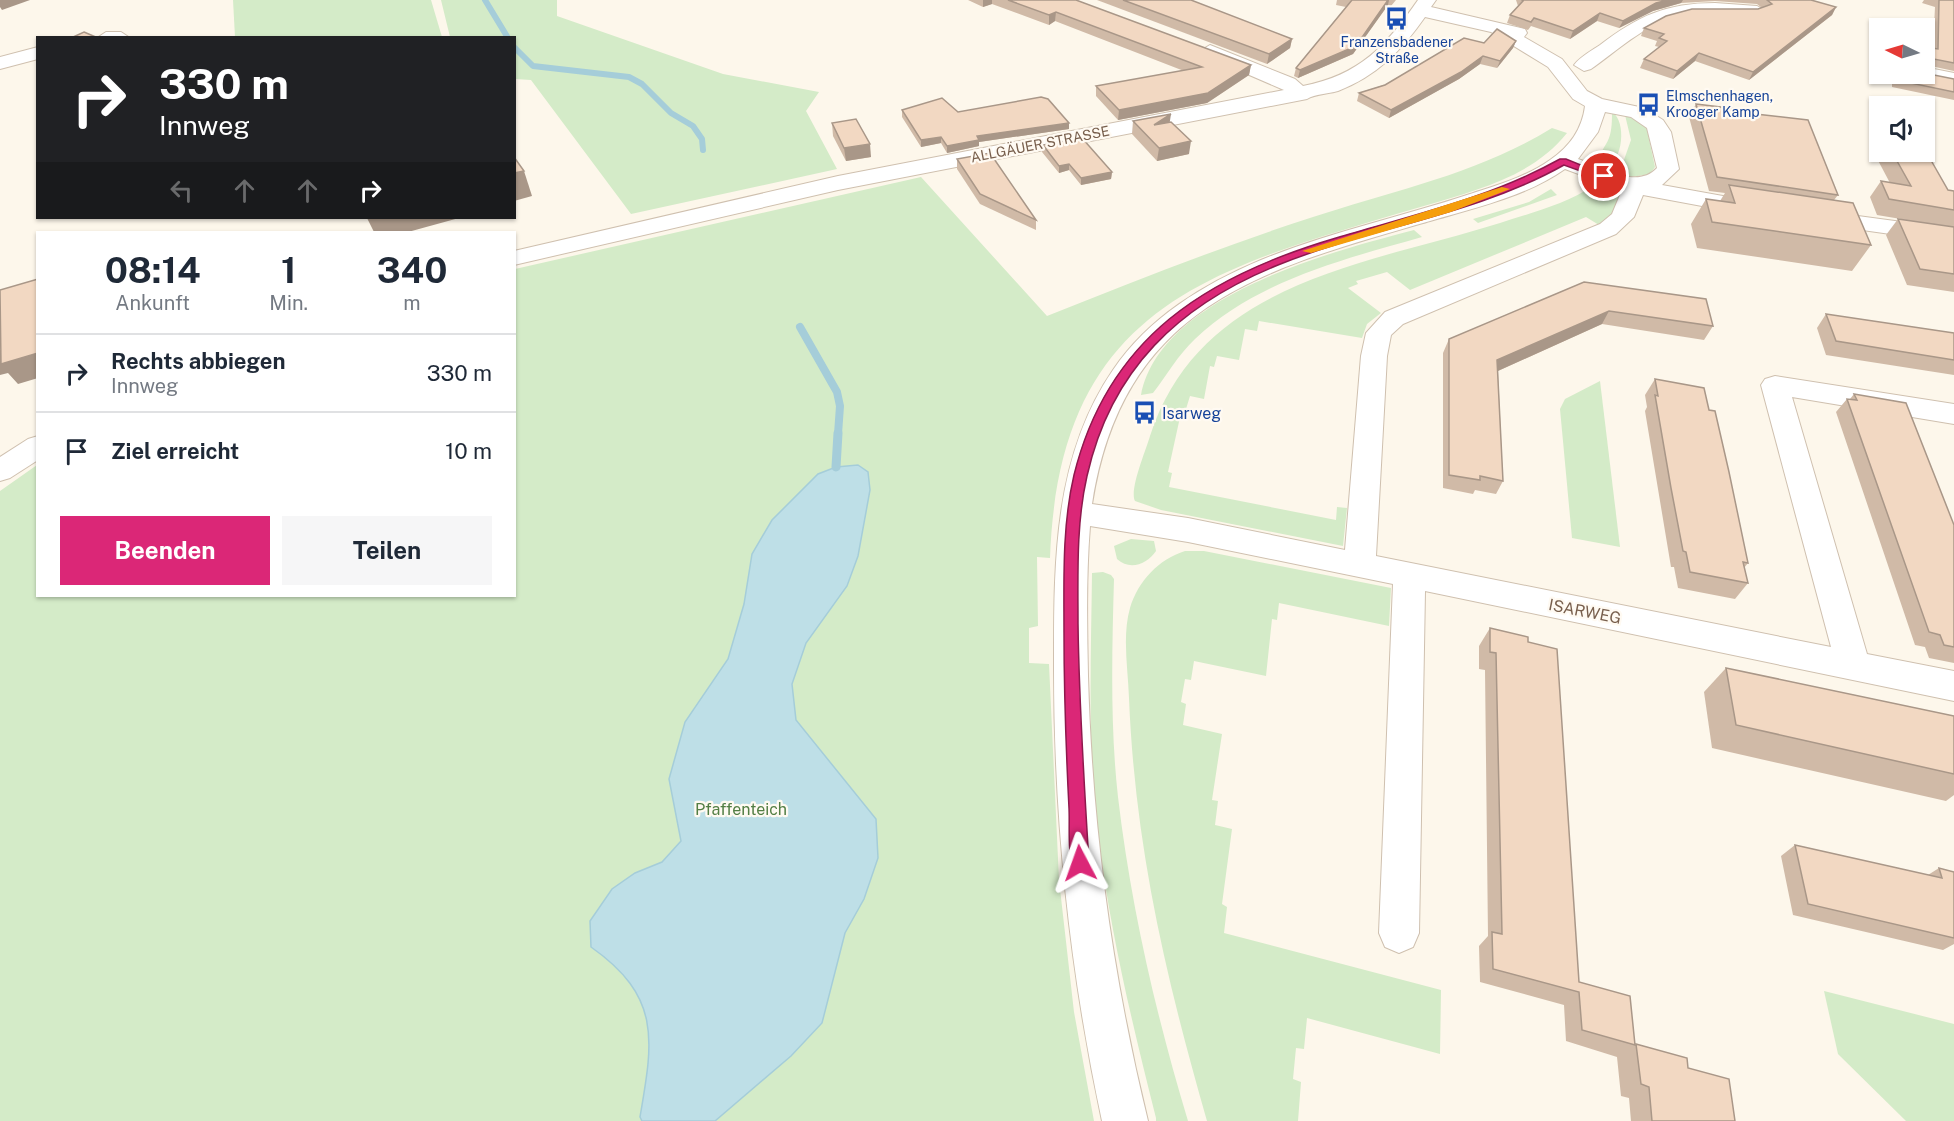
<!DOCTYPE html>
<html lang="de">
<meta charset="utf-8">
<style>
:root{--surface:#fff;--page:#f6f6f7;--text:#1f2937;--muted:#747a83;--line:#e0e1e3;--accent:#db2777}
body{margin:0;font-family:"Public Sans",sans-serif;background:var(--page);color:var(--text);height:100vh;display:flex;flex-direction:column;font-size:22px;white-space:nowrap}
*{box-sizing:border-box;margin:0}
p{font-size:20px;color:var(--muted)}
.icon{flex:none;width:33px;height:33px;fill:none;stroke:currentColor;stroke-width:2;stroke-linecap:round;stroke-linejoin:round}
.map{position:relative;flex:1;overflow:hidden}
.details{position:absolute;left:36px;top:231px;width:480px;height:366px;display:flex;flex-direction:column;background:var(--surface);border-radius:0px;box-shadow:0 2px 4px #0004}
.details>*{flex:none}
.banner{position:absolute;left:36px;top:36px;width:480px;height:183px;border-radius:0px;box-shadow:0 2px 4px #0004;background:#202124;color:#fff;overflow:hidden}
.needle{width:39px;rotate:275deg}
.fabs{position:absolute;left:1869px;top:18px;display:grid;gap:12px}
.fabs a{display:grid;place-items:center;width:66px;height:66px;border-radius:0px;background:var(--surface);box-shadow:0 2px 4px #0004;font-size:30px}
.pin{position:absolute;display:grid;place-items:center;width:51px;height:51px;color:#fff;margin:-26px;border:3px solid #fff;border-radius:50%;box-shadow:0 2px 6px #0007}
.me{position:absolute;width:66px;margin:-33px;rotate:356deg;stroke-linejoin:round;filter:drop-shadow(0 0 4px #0008)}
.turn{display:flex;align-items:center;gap:21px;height:126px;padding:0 24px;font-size:27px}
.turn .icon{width:78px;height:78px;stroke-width:2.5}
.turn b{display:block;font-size:42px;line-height:51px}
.lanes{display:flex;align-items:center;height:57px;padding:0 24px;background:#0003;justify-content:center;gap:30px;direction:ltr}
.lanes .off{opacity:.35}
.eta{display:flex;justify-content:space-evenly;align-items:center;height:102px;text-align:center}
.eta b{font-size:36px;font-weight:700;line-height:42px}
.action{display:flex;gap:12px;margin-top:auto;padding:12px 24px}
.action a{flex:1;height:69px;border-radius:0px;background:var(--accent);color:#fff;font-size:24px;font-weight:700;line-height:69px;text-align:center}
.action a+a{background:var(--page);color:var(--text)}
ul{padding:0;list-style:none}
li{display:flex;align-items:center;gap:18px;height:78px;padding:0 24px;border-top:2px solid var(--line)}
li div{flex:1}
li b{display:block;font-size:22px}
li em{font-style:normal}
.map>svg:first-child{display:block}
.green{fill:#d4ebc8}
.water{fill:#bedfe7;stroke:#a5cdd9;stroke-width:1.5}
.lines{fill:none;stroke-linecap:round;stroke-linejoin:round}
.stream-far2{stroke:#a5cdd9;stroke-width:6}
.stream-far1{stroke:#a5cdd9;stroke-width:8}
.stream{stroke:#a5cdd9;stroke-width:9}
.minor-casing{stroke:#cfc0af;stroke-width:2}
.minor{fill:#fff;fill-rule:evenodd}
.wall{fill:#d0baa7}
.shaded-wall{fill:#a99788}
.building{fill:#f2d8c2;stroke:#a99788;stroke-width:1.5}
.route{fill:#db2777;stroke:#8e194d;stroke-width:1.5}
.slow{fill:#f59e0b}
.labels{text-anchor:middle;stroke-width:4.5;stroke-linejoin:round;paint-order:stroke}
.far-transit-label{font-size:14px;fill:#164399;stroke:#fffaf2}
.far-street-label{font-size:14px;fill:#785f4d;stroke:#fffaf2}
.transit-label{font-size:16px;fill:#164399;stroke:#fffaf2;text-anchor:start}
.street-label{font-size:16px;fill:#785f4d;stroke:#fffaf2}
.park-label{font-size:16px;fill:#527e44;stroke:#fffaf2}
</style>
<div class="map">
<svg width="1954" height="1121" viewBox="0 0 1954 1121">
<rect width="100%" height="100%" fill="#fdf7eb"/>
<g class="green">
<path d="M 233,0 L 431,0 L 442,37 L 235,37 Z"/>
<path d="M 441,0 L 557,0 L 557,16 L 723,74 L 819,92 L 806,111 L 837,169 L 631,214 L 531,80 L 515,79 L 514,38 L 450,37 Z"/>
<path d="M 1612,112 C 1627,121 1623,162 1606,167 L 1600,161 C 1600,150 1605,148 1609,138 C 1612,130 1612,120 1612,112 Z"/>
<path d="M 1625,115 L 1646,125 L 1655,167 L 1650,174 L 1631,177 L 1620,171 L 1631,140 Z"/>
<path d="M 1552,128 L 1567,133 C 1532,177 1476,190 1424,206 C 1215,268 1059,302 1050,558 L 1037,557 L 1038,626 L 1029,628 L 1029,663 L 1049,664 L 1059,880 L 1074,1012 L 1094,1121 L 0,1121 L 0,491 L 37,465 L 38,596 L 514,596 L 515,269 L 921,177 L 1047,316 C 1135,281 1223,246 1313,217 C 1395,190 1477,174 1552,128 Z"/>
<path d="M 1603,185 L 1622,190 L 1611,216 L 1599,225 L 1586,217 L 1410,290 L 1387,272 L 1356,281 L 1358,284 L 1348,288 L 1381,313 L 1367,324 L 1362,338 L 1259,321 L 1257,331 L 1245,329 L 1239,360 L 1217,356 L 1214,367 L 1210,366 L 1204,399 L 1190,396 L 1186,409 L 1182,408 L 1168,472 L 1172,473 L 1169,487 L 1336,520 L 1337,507 L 1347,508 L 1343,546 L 1161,510 L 1135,501 C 1129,490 1146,450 1150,436 C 1200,281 1366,265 1500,223 C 1531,213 1566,204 1593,186 Z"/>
<path d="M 1551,189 L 1557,195 L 1478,223 L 1473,219 L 1529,202 Z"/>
<path d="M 1414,230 L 1422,237 C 1342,260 1258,280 1195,339 C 1178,355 1167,375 1153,393 L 1141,395 C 1160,296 1330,252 1414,230 Z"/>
<path d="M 1600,381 L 1620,547 L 1572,538 L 1560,409 L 1565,399 Z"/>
<path d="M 1131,539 L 1154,541 L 1156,551 C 1147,564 1130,571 1117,559 L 1114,546 Z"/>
<path d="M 1185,551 L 1204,551 L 1391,588 L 1389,626 L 1279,603 L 1277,620 L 1272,619 L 1266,676 L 1194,661 L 1191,680 L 1185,679 L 1181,702 L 1186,704 L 1183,725 L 1222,734 L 1212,800 L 1218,801 L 1215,825 L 1232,829 L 1222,904 L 1227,907 L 1224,933 L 1441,990 L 1440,1054 L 1307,1018 L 1304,1049 L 1296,1048 L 1293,1079 L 1301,1082 L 1298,1121 L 1207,1121 C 1166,978 1135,847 1129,698 C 1128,669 1122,636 1130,608 C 1138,581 1159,559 1185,551 Z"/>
<path d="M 1103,572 L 1111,575 L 1114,579 C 1112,651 1110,726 1118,797 C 1131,907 1156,1015 1188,1121 L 1156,1121 L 1156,1118 C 1133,1027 1111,935 1099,842 C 1087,753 1091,662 1092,573 Z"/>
<path d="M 1824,991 L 1954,1024 L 1954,1121 L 1906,1121 L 1838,1054 Z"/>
</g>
<path class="water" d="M 858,465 L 868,472 L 870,490 L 858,556 L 847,586 L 806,643 L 792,684 L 796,720 L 876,819 L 878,858 L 864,899 L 845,933 L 822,1023 L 791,1056 L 715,1121 L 642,1121 L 640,1117 C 653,1041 662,997 591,947 L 590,921 L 612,889 L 635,873 L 662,862 L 681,841 L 669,779 L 685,722 L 728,659 L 744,604 L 752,554 L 772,520 L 818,474 L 836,467 Z"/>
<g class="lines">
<g class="stream-far2">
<path d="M 485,0 L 508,38"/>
<path d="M 514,47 L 533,66 L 629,77 L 642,84 L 671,113 L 693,126 L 702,139 L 703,150"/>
</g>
<path class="stream-far1" d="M 800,327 L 837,392 L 840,406 L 838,434"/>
<path class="stream" d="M 836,467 L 838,433"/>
<defs>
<g id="minor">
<path d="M 1418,0 L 1436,0 L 1431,7 L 1525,29 L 1527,33 L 1524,37 L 1562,59 L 1587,91 L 1602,99 L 1644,108 L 1663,120 L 1671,132 L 1679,169 L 1662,185 L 1745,200 L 1753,202 L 1756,207 L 1753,212 L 1745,214 L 1643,195 L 1634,217 L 1616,234 L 1403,324 L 1391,335 L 1387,356 L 1376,556 L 1831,647 L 1761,385 L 1765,379 L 1775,376 L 1954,404 L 1954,424 L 1792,397 L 1867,654 L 1954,671 L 1954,701 L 1425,591 L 1419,933 L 1413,947 L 1399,953 L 1385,947 L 1379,933 L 1393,584 L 1188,542 L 1090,526 C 1086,576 1087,626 1088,676 C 1092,827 1112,974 1148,1121 L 1102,1121 C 1070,972 1054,823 1054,671 C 1054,568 1052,459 1113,370 C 1149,317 1204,284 1261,260 C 1329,232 1401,217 1470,194 C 1497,185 1526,177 1550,160 C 1569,147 1582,130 1585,106 L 1573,99 L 1548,67 L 1491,32 L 1425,17 C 1402,50 1377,76 1338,91 C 1328,94 1315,94 1307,99 L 838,190 L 514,265 L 514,251 L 838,176 L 1284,90 L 1203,55 L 1200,51 L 1210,45 L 1295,79 L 1303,86 C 1360,75 1386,46 1418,0 ZM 1605,112 L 1631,117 L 1647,128 L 1657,168 C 1637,190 1601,167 1578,159 L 1598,132 ZM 1565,169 L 1622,190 L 1612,214 L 1600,224 L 1385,312 L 1366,333 L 1361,356 L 1345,550 L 1188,518 L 1092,504 C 1123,305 1260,270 1430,221 C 1475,208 1527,196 1565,169 Z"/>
<path d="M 1715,3 L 1757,6 L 1766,11 C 1760,19 1703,13 1688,15 C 1650,19 1621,48 1591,69 L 1584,71 L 1574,65 C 1580,57 1591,51 1600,45 C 1638,16 1666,3 1715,3 Z"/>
<path d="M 106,32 L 121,32 L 130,38 L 97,38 Z"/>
<path d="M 38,47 L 38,59 L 0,69 L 0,57 Z"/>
<path d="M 1924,67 L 1954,73 L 1954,85 L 1917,77 L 1914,74 L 1924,74 Z"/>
<path d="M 1821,211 L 1954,229 L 1954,243 L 1813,223 L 1809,218 L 1813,213 Z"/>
<path d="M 38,436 L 38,460 L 10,478 L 0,481 L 0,457 L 28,439 Z"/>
</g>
</defs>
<use href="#minor" class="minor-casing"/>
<use href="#minor" class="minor"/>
</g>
<g class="wall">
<path d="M 968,0 L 1076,0 L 1251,65 L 1249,75 L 1207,103 L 1118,120 L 1096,96 L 1096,86 L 1184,71 L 1055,21 L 1049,25 L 992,4 L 983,7 Z"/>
<path d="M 1097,0 L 1191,0 L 1292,39 L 1290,48 L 1267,64 Z"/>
<path d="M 1337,0 L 1396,0 L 1391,6 L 1388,5 L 1353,54 L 1298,78 L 1294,76 L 1296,68 L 1346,7 L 1336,5 Z"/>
<path d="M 1516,0 L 1811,0 L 1836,7 L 1832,15 L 1749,80 L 1695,61 L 1673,79 L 1640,68 L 1644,59 L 1659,47 L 1655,46 L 1657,41 L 1641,36 L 1644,28 L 1758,9 L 1762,8 L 1757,4 L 1715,1 L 1681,3 L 1653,11 L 1619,28 L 1597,21 L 1570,39 L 1531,26 L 1528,30 L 1507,23 L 1510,15 L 1518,6 Z"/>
<path d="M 1924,0 L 1954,0 L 1954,71 L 1926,65 L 1924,68 L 1924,47 L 1933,48 L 1935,7 L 1922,3 Z"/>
<path d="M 1516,41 L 1513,48 L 1497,68 L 1480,64 L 1459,79 L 1389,118 L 1357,101 L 1359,93 Z"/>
<path d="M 1892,74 L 1924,74 L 1954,79 L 1954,100 L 1892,87 Z"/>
<path d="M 1696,104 L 1738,112 L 1838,195 L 1834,200 L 1871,245 L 1852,271 L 1697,248 L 1691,224 L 1706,199 L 1720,201 L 1725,193 L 1709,191 L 1689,117 Z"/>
<path d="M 902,110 L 958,112 L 1069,129 L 979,142 L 979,146 L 947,153 L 941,143 L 921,147 L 902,117 Z"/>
<path d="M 1133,121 L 1170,122 L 1189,154 L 1157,161 L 1132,134 Z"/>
<path d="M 832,123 L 871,157 L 846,161 L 833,136 Z"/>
<path d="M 1880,141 L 1880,152 L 1924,152 L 1948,190 L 1954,191 L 1954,292 L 1907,285 L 1886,235 L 1898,219 L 1907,220 L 1877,215 L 1870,197 L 1881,181 L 1890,183 L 1873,151 Z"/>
<path d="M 1043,145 L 1112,172 L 1111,179 L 1081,185 L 1069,170 L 1059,173 L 1042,152 Z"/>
<path d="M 957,159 L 1036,220 L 1036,230 L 980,204 L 957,169 Z"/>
<path d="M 1584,282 L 1713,326 L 1704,340 L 1602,324 L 1498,371 L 1503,481 L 1496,494 L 1475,490 L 1473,494 L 1443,488 L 1443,353 L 1449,339 Z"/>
<path d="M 1826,314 L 1954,333 L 1954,375 L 1826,355 L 1817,328 Z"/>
<path d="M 1655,379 L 1748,563 L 1744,568 L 1748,583 L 1735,599 L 1678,588 L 1674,567 L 1671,567 L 1645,411 L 1647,407 L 1645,395 Z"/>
<path d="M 1854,394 L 1954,525 L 1954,663 L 1929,658 L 1925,647 L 1915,645 L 1836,412 L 1847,399 L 1850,399 Z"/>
<path d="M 1490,628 L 1528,642 L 1579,982 L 1635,1045 L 1636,1044 L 1688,1068 L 1735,1121 L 1631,1121 L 1629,1098 L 1621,1096 L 1617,1057 L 1566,1041 L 1564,1005 L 1480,982 L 1479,946 L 1488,936 L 1485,670 L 1479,669 L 1479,646 Z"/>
<path d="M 1726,668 L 1954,716 L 1954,795 L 1946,801 L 1712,748 L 1704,692 Z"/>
<path d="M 1795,845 L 1928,875 L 1939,868 L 1954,872 L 1954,944 L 1943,950 L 1793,915 L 1781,856 Z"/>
</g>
<g class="shaded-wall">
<path d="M 0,0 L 30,0 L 2,10 L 0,7 Z"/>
<path d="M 983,0 L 992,0 L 992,4 L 983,7 Z"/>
<path d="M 1388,0 L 1389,0 L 1388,5 L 1353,54 L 1298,78 L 1300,70 Z"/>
<path d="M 1668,0 L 1683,0 L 1681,3 L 1653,11 L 1619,28 L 1623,21 L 1656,3 Z"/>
<path d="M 1836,7 L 1832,15 L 1749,80 L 1753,72 Z"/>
<path d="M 1056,12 L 1055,21 L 1049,25 L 1049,15 Z"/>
<path d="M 1600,13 L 1597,21 L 1570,39 L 1573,31 Z"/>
<path d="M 1292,39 L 1290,48 L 1267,64 L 1269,54 Z"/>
<path d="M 1516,41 L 1513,48 L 1497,68 L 1500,61 Z"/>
<path d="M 1699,53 L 1695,61 L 1673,79 L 1677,71 Z"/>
<path d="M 1483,56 L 1480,64 L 1459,79 L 1389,118 L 1391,110 Z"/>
<path d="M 1251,65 L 1249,75 L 1207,103 L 1118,120 L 1119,110 Z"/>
<path d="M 1171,114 L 1169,127 L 1154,125 Z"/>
<path d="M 1069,123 L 1069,129 L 979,142 L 979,146 L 947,153 L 947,146 L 977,136 Z"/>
<path d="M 941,137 L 941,143 L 921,147 L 921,140 Z"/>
<path d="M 1191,141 L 1189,154 L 1157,161 L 1159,148 Z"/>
<path d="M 870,144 L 871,157 L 846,161 L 844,148 Z"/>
<path d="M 1069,164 L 1069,170 L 1059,173 L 1059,166 Z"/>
<path d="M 524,171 L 532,196 L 514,201 L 514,173 Z"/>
<path d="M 1112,172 L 1111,179 L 1081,185 L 1081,178 Z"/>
<path d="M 367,218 L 459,218 L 408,232 L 374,232 Z"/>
<path d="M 1609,311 L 1602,324 L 1491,374 L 1497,360 Z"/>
<path d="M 0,350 L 38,353 L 38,378 L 18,384 L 8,373 L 0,375 Z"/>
</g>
<g class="building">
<path d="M 1008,0 L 1076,0 L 1251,65 L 1208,93 L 1119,110 L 1096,86 L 1202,67 L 1056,12 L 1049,15 Z"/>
<path d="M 1123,0 L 1191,0 L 1292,39 L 1269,54 Z"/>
<path d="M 1352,0 L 1388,0 L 1356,46 L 1300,70 L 1296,68 Z"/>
<path d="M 1522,0 L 1668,0 L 1656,3 L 1623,21 L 1600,13 L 1573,31 L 1534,18 L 1531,22 L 1510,15 L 1523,1 Z"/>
<path d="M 1767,0 L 1811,0 L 1836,7 L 1753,72 L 1699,53 L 1677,71 L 1644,59 L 1667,41 L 1659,38 L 1664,34 L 1644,28 L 1666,16 L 1692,9 L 1758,9 L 1772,4 Z"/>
<path d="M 1939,0 L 1954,0 L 1954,63 L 1929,58 L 1926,65 L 1924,65 L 1924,47 L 1938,49 Z"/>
<path d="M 1497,29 L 1516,41 L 1500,61 L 1483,56 L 1461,72 L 1391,110 L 1359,93 L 1385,85 L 1464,38 L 1484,43 Z"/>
<path d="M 84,32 L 98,38 L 71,38 Z"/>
<path d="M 1924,73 L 1954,79 L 1954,92 L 1896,80 L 1896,74 L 1924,74 Z"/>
<path d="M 1041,97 L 1048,99 L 1069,123 L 977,136 L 979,140 L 947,146 L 941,137 L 921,140 L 902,110 L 942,98 L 958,112 Z"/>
<path d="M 1696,104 L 1737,109 L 1738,112 L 1808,120 L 1838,195 L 1717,177 Z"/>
<path d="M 1171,114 L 1154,125 L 1171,122 L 1191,141 L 1159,148 L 1133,121 Z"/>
<path d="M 856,119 L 870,144 L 844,148 L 832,123 Z"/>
<path d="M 1082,138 L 1112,172 L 1081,178 L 1069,164 L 1059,166 L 1043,145 Z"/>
<path d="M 1924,148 L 1948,190 L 1954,191 L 1954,210 L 1889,199 L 1881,181 L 1911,186 L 1892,152 L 1924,152 Z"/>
<path d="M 990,153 L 1036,220 L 980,194 L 957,159 Z"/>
<path d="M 514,157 L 524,171 L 514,173 Z"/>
<path d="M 1729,185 L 1853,203 L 1871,245 L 1712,222 L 1706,199 L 1735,203 Z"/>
<path d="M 1898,219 L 1954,227 L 1954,274 L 1920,269 Z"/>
<path d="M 38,279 L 38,353 L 1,364 L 0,290 Z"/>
<path d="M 1584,282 L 1706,299 L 1713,326 L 1609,311 L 1497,360 L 1503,481 L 1480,476 L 1480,480 L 1449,475 L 1449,339 Z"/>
<path d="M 1826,314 L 1954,333 L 1954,360 L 1836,341 Z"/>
<path d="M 1655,379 L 1704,388 L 1709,410 L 1715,411 L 1729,472 L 1748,563 L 1743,562 L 1748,583 L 1690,572 L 1686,552 L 1683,551 L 1671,488 L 1655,395 L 1658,396 Z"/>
<path d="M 1854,394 L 1906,403 L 1954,525 L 1954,647 L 1944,645 L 1940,635 L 1929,632 L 1847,399 L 1857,400 Z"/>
<path d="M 1490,628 L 1528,637 L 1528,642 L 1557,649 L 1579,982 L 1630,996 L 1635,1045 L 1582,1030 L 1579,992 L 1493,969 L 1492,932 L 1502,934 L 1496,653 L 1490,652 Z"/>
<path d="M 1726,668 L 1954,716 L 1954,774 L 1736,725 Z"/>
<path d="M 1795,845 L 1942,878 L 1939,868 L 1954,872 L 1954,938 L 1808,904 Z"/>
<path d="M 1636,1044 L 1687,1058 L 1688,1068 L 1729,1079 L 1735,1121 L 1652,1121 L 1649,1087 L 1641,1084 Z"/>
</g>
<path class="route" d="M 1560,159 L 1566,159 L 1608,176 L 1600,178 L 1564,165 C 1475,215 1372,227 1278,265 C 1179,305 1111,369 1087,476 C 1076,524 1078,575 1078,624 C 1079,704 1084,783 1089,863 L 1086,868 L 1080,871 L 1074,868 C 1067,852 1070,827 1069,808 C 1066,749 1064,691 1064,632 C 1064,580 1062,526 1074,475 C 1108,337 1207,276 1336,238 C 1413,215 1490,198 1560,159 Z"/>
<path class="slow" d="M 1502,187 L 1510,189 L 1451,212 L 1311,253 L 1302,251 Z"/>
<defs>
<symbol id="bus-bare" viewBox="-9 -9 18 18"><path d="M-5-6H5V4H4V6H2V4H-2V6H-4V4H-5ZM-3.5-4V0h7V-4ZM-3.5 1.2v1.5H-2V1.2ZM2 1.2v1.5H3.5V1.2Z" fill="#1a4fb4" stroke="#fffaf2" stroke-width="2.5" paint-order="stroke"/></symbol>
</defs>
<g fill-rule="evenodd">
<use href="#bus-bare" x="1380" y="2" width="33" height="33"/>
<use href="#bus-bare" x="1632" y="88" width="33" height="33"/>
<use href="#bus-bare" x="1128" y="396" width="33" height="33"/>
</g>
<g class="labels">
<g class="far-transit-label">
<text x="1397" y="47">Franzensbadener<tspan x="1397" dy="16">Straße</tspan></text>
<text x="1666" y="101" text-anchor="start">Elmschenhagen,<tspan x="1666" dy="16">Krooger Kamp</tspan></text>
</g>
<g class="far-street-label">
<text transform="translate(1040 144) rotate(-11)" y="5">ALLGÄUER STRASSE</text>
</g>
<g class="transit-label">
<text x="1162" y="419">Isarweg</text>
</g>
<g class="street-label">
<text transform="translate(1585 611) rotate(11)" y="6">ISARWEG</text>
</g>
<g class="park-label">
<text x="741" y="815">Pfaffenteich</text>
</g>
</g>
</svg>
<div class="fabs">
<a><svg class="needle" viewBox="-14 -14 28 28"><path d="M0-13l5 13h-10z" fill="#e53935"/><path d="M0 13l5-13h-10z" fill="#747a83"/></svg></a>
<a><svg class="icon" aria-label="sound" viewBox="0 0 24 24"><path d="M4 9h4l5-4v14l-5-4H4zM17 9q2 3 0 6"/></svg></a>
</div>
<div class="pin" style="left:1604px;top:176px;background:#d93025"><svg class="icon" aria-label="arrive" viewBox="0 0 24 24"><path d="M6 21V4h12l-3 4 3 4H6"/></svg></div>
<svg class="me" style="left:1080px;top:863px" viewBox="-20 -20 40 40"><path d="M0-17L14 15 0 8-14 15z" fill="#db2777" stroke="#fff" stroke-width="4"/></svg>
<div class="banner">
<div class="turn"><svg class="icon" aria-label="right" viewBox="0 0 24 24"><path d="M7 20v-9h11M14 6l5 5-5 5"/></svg><div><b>330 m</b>Innweg</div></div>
<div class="lanes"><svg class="icon off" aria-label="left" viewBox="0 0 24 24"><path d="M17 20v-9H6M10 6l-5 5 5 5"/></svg><svg class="icon off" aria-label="ahead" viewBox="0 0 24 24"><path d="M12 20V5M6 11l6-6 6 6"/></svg><svg class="icon off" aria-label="ahead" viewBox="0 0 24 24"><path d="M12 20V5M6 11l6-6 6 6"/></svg><svg class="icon" aria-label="right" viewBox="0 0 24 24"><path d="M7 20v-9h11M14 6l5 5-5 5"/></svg></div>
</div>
<section class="details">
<div class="eta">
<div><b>08:14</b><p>Ankunft</p></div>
<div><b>1</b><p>Min.</p></div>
<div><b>340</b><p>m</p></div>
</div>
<ul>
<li><svg class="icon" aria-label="right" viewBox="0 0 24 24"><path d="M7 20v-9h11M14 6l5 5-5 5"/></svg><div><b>Rechts abbiegen</b><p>Innweg</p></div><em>330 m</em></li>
<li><svg class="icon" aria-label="arrive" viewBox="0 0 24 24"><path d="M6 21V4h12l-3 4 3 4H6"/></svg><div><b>Ziel erreicht</b></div><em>10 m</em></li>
</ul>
<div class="action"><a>Beenden</a><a>Teilen</a></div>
</section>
</div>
